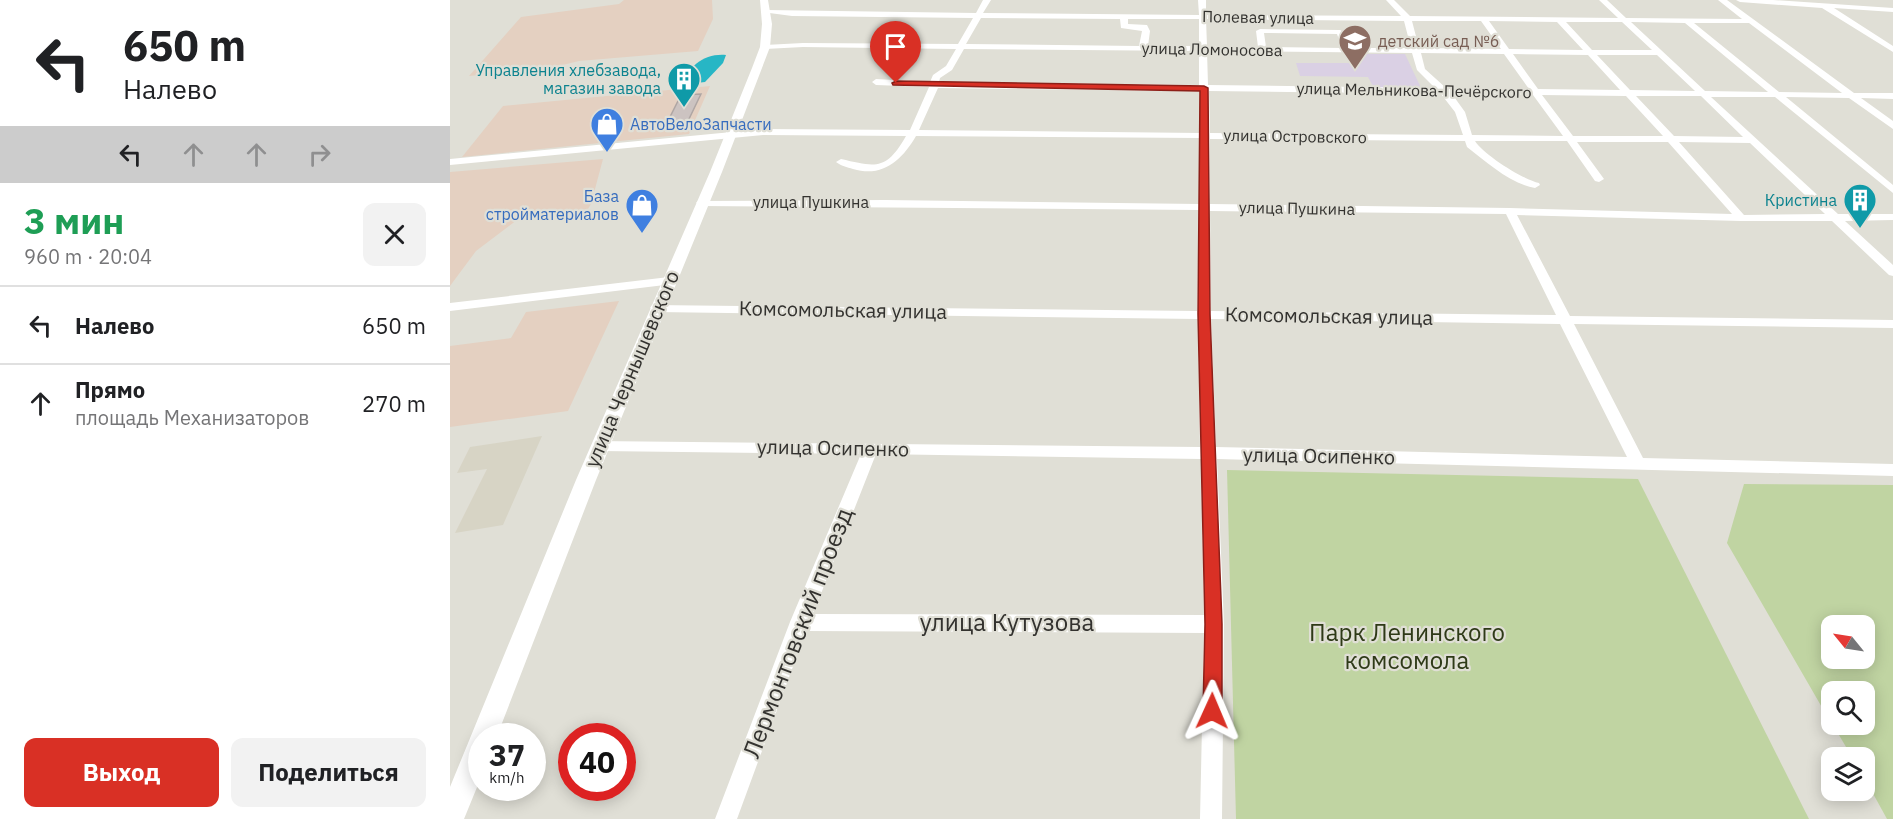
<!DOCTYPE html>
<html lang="ru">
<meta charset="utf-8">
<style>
:root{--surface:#fff;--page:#f2f2f2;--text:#202124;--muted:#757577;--line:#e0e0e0;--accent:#d93025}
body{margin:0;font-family:"IBM Plex Sans",sans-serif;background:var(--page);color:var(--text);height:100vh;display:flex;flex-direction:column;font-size:22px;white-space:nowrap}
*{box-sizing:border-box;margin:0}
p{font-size:20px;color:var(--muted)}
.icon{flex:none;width:33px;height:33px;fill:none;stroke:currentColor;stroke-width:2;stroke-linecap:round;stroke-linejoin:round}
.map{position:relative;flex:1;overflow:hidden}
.sheet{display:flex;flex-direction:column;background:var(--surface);width:450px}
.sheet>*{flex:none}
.guide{background:#fff;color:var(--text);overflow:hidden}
.needle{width:39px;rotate:300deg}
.fabs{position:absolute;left:1371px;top:615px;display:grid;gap:12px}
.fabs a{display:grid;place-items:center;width:54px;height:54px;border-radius:12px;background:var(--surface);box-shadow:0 3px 15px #0003;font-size:30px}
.speed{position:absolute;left:18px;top:723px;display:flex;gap:12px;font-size:30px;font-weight:700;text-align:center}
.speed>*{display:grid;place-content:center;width:78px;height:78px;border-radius:50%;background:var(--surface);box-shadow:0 3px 15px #0003;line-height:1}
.speed small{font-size:15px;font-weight:400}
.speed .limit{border:9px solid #d22;background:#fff;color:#111}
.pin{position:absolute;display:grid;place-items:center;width:51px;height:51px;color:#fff;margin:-62px -26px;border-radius:50% 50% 50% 0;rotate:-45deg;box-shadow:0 0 6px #0007}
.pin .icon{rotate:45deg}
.me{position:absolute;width:66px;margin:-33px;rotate:1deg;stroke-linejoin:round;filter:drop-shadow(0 0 4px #0008)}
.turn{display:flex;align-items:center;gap:21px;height:126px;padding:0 24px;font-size:27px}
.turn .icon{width:78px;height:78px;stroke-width:2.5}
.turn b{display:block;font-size:42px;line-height:51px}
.lanes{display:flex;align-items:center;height:57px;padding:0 24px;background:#0003;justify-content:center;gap:30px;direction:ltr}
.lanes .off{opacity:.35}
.round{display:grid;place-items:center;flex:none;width:63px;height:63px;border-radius:12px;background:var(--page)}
.head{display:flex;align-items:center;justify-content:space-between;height:102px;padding:0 24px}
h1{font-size:36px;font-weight:800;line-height:45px;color:#1e9e55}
.cta{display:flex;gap:12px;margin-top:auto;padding:12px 24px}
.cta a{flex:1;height:69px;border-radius:12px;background:var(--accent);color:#fff;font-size:24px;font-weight:800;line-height:69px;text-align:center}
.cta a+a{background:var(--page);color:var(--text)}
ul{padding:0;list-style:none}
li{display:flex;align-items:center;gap:18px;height:78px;padding:0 24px;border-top:2px solid var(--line)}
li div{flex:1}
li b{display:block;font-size:22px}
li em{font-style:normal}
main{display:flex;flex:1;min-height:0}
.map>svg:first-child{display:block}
.built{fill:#d7d4c5}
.industrial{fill:#e4d0c1}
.education{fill:#dad0e4}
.green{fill:#c0d4a2;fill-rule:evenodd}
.water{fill:#27b6c5}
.building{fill:#ccc3c1;stroke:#afa6a4;stroke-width:1.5}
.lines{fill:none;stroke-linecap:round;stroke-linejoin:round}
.minor{fill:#fff;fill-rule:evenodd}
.major{fill:#fff;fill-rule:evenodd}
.route{fill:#d93025;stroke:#8d1f18;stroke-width:1.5}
.labels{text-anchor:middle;stroke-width:4.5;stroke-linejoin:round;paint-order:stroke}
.far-street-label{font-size:16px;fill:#33322f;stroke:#e0dfd6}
.far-education-label{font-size:16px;fill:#785e54;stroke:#e0dfd6;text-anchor:start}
.far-culture-label{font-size:16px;fill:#0d838f;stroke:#e0dfd6;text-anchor:end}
.far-shop-label{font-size:16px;fill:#366cbe;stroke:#e0dfd6;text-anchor:start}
.street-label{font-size:20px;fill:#33322f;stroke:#e0dfd6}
.near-street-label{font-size:24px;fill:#33322f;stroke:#e0dfd6}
.near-park-label{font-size:24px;fill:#2e3a17;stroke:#e0dfd6}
</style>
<main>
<section class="sheet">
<div class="guide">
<div class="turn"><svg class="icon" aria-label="left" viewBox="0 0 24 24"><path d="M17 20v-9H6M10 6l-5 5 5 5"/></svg><div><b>650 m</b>Налево</div></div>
<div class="lanes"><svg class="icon" aria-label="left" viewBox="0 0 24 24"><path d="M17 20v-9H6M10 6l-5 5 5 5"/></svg><svg class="icon off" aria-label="ahead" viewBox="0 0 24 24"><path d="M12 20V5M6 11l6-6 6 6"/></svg><svg class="icon off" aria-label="ahead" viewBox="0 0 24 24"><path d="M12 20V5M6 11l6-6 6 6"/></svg><svg class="icon off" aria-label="right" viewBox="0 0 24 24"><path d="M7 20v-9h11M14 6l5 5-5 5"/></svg></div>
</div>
<div class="head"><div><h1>3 мин</h1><p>960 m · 20:04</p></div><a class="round"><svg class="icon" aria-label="close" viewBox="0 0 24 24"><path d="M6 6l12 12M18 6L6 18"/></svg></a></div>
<ul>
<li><svg class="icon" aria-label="left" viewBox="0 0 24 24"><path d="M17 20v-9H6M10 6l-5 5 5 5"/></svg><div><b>Налево</b></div><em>650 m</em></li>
<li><svg class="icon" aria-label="ahead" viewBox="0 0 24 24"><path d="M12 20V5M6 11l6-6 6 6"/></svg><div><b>Прямо</b><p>площадь Механизаторов</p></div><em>270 m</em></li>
</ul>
<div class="cta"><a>Выход</a><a>Поделиться</a></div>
</section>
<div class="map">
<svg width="1443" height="819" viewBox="0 0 1443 819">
<rect width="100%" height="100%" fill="#e0dfd6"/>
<path class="built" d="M 92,436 L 53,525 L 5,533 L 37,469 L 7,473 L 20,447 Z"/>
<g class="industrial">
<path d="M 174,0 L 262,0 L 263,19 L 248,51 L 129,61 L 96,69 L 19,76 L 71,17 L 169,4 Z"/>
<path d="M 260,86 L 239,134 L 12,157 L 53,106 Z"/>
<path d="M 153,159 L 141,204 L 138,209 L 67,220 L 26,251 L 0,286 L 0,172 Z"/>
<path d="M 169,301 L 118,411 L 0,427 L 0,346 L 61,338 L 76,312 Z"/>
</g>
<path class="education" d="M 908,54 L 955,54 L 971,88 L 924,88 L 918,77 L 850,76 L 846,63 L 911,63 Z"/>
<g class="green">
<path d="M 777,470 L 1188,479 L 1359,819 L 786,819 Z"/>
<path d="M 1294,484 L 1443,485 L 1443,819 L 1437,819 L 1415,779 L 1414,758 L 1402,757 L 1383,725 L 1414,724 L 1414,692 L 1382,692 L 1381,723 L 1277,543 ZM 1382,626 L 1414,626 L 1414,658 L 1382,658 Z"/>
</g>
<path class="water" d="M 276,55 L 273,63 L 255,82 L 229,85 C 239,67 254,53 276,55 Z"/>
<path class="building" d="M 251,94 L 238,121 L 217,123 L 231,95 Z"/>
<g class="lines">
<g class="minor">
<path d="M 533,0 L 541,0 L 533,13 L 749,15 L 748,0 L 756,0 L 756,15 L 951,16 L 936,0 L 944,0 L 960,16 L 1168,18 L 1149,0 L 1157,0 L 1176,18 L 1292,19 L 1268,0 L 1277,0 L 1404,93 L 1443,93 L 1443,99 L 1411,98 L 1443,121 L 1443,129 L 1399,98 L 1336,97 L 1443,185 L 1443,193 L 1325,97 L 1261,97 L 1388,214 L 1443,214 L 1443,220 L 1395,221 L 1443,265 L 1443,276 L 1439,275 L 1382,221 L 1291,221 L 1067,215 L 1120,316 L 1443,320 L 1443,328 L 1124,324 L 1193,458 L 1443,464 L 1443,476 L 767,459 L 774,624 L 772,819 L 750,819 L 754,633 L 356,631 L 287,819 L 265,819 L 340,622 L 411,454 L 150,451 L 144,449 L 142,445 L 144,441 L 750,447 L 748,319 L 207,312 L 200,308 L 202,305 L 747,311 L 749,210 L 252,206 L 246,203 L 248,201 L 435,200 L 749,204 L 750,138 L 466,136 C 452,160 433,178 403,169 C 397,167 391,166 386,162 L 391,159 C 426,167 436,171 456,136 L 313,135 L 0,165 L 0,159 L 313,129 L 460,130 L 479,87 L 426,85 L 422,82 L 426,79 L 480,82 L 483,75 L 496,66 L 506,49 L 353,47 L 315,49 L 311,47 L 315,45 L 353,43 L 508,44 L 523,18 L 342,16 L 312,12 L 316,10 L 526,13 ZM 531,18 L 670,19 L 671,28 L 692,31 L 689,46 L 516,44 ZM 678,19 L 749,19 L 749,46 L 698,46 L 700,31 L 697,25 L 678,24 ZM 756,19 L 954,21 L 961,48 L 901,48 L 894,32 L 890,30 L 810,29 L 806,31 L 808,47 L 757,46 ZM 962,21 L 1031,21 L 1051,49 L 969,48 ZM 1039,21 L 1107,22 L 1133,50 L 1059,49 ZM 1116,22 L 1172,22 L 1202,50 L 1142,50 ZM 1181,22 L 1235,23 L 1318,92 L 1255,91 ZM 1244,23 L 1299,23 L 1392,93 L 1329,92 ZM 814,33 L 887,34 L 892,48 L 816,47 ZM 514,49 L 749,51 L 749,85 L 489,82 L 490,78 L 502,70 ZM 757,51 L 962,53 L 967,70 L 985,88 L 758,85 ZM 971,53 L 1054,54 L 1079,89 L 996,88 L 975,69 ZM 1063,54 L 1138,55 L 1170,90 L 1088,89 ZM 1147,55 L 1207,55 L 1245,91 L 1180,90 ZM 488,88 L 750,91 L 750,133 L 469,130 ZM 759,91 L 991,94 L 1005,112 L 1013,135 L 760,133 ZM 1002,94 L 1083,95 L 1113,136 L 1022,135 L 1015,112 ZM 1092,95 L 1176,96 L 1213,136 L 1123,136 ZM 1186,96 L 1251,96 L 1293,137 L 1224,136 ZM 760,139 L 1015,141 L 1017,147 C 1038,163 1059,183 1085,188 L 1090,185 L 1089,183 C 1072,179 1034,155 1025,141 L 1117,141 L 1145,181 L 1149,182 L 1154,179 L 1127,142 L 1218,142 L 1282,214 L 1060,208 L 760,204 ZM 1229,142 L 1300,143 L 1375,214 L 1294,215 ZM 760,211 L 1056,214 L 1106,315 L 761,311 ZM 761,319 L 1110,324 L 1177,457 L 766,447 ZM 426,454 L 751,459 L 754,615 L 363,614 Z"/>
<path d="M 1286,0 L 1323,0 L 1443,8 L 1443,12 L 1384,8 L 1443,46 L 1443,52 L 1372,8 L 1290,2 Z"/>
<path d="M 219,277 L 225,281 L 223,284 L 0,311 L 0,303 Z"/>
</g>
<path class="major" d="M 310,0 L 318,0 L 322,24 L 320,47 L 272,172 L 146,480 L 47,736 L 32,736 L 32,775 L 14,819 L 0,819 L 0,787 L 126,480 L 260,172 L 302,68 L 310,47 L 312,24 Z"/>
</g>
<path class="route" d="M 446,81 L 754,86 L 758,88 L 760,314 L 772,624 L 772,711 L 769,717 L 762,720 L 756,717 L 753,711 L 755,624 L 748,314 L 750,91 L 443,85 L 442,83 Z"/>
<defs>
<symbol id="school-pin" viewBox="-11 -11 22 30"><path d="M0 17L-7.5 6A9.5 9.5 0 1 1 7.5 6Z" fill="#8d6e63" stroke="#e0dfd6"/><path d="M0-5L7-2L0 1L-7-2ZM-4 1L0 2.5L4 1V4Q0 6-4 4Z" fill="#fff"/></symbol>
<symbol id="building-pin" viewBox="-11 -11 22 30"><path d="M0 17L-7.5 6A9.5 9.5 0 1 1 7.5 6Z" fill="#0f9aa8" stroke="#e0dfd6"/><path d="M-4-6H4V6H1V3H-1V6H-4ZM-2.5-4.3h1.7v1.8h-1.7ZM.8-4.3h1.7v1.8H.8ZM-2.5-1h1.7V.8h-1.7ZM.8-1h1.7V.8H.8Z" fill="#fff"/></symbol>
<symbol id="shop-pin" viewBox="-11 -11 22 30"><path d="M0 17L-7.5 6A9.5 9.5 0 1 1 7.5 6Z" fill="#3f7fe0" stroke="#e0dfd6"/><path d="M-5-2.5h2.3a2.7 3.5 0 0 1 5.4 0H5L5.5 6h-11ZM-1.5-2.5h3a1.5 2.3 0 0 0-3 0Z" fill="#fff"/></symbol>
</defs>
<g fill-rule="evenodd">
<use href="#school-pin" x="886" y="22" width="38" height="52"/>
<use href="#building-pin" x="215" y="60" width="38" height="52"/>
<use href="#shop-pin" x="138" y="105" width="38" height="52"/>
<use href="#building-pin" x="1391" y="181" width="38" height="52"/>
<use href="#shop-pin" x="173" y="186" width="38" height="52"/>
</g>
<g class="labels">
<g class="far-street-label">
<text transform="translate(808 17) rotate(1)" y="6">Полевая улица</text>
<text transform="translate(762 49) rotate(1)" y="6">улица Ломоносова</text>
<text transform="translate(964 90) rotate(1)" y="6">улица Мельникова-Печёрского</text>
<text transform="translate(845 136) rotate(1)" y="6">улица Островского</text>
<text x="361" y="208">улица Пушкина</text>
<text transform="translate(847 208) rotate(1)" y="6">улица Пушкина</text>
</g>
<g class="far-education-label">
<text x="928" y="47">детский сад №6</text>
</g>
<g class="far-culture-label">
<text x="211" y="76">Управления хлебзавода,<tspan x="211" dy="18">магазин завода</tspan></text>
<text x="1387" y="206">Кристина</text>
</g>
<g class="far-shop-label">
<text x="180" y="130">АвтоВелоЗапчасти</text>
<text x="169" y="202" text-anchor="end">База<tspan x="169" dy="18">стройматериалов</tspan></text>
</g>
<g class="street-label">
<text transform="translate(393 310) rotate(1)" y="7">Комсомольская улица</text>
<text transform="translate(879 316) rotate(1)" y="7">Комсомольская улица</text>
<text transform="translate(182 369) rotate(-67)" y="7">улица Чернышевского</text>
<text transform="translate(383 448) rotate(1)" y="7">улица Осипенко</text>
<text transform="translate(869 456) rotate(1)" y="7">улица Осипенко</text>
</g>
<g class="near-street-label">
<text x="557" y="631">улица Кутузова</text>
<text transform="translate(348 633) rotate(-69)" y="8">Лермонтовский проезд</text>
</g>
<g class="near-park-label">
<text x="957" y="641">Парк Ленинского<tspan x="957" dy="28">комсомола</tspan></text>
</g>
</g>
</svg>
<div class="fabs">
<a><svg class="needle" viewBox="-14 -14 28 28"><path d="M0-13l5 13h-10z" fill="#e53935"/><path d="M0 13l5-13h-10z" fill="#757577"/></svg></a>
<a><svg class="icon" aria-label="search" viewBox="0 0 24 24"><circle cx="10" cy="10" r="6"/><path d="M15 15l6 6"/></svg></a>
<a><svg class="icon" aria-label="layers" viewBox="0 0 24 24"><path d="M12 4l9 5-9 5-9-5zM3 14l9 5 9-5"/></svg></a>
</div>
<div class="speed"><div>37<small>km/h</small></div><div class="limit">40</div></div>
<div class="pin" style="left:446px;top:83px;background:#d93025"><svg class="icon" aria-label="arrive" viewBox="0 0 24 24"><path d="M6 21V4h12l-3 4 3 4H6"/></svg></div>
<svg class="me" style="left:762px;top:711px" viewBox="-20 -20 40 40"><path d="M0-17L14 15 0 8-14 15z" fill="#d93025" stroke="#fff" stroke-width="4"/></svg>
</div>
</main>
